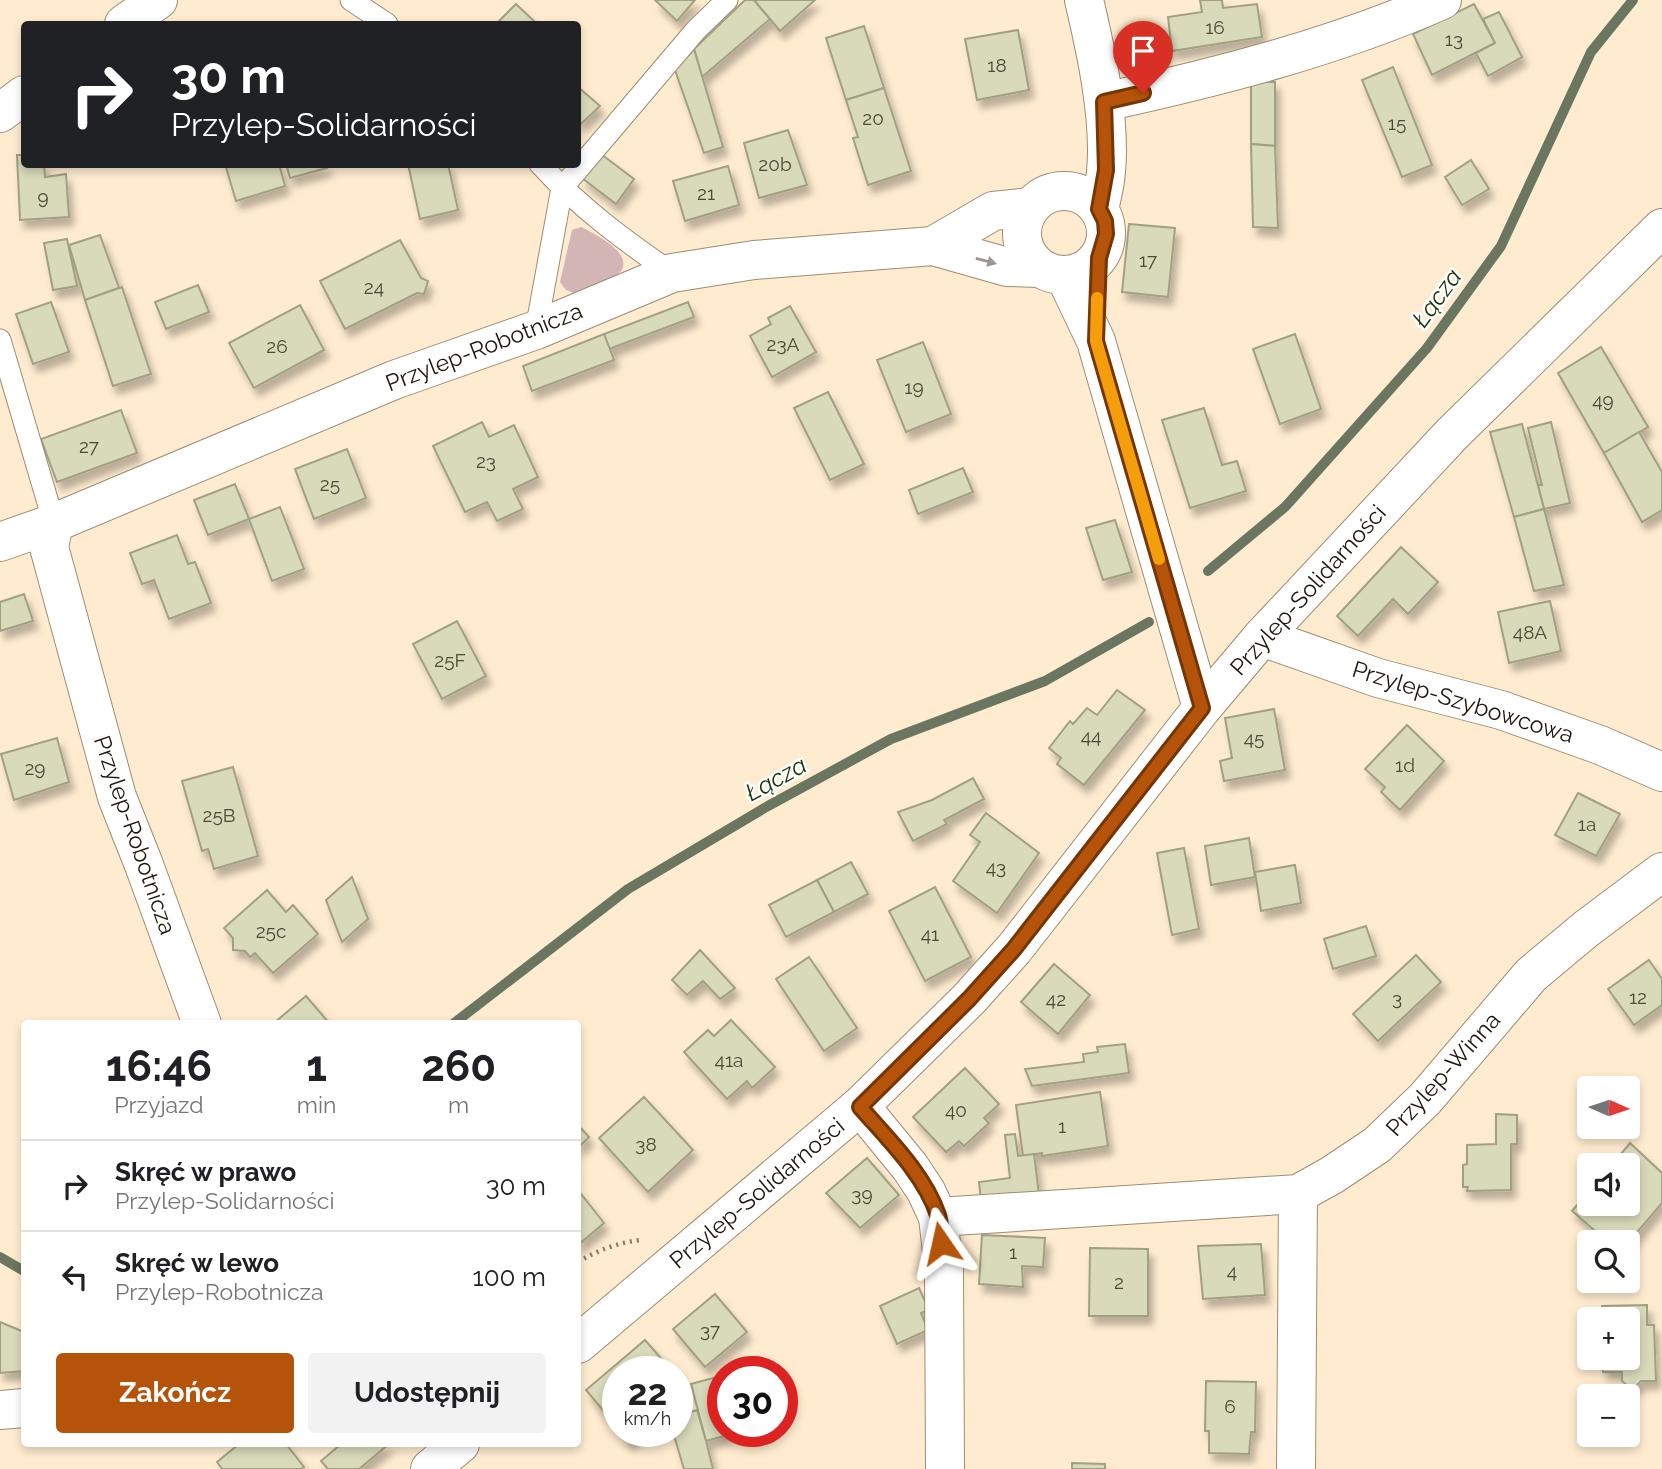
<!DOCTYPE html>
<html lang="pl">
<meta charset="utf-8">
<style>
:root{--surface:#fff;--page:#f2f2f2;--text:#202124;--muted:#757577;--line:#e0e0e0;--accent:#b45309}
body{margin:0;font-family:Raleway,sans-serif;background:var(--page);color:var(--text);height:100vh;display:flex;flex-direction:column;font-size:26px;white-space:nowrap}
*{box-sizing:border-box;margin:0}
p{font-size:23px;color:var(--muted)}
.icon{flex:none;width:38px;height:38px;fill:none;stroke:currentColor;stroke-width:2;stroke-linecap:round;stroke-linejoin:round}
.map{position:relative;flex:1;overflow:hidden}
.drawer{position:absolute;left:21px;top:1020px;width:560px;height:427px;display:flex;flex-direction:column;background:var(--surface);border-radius:7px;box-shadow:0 4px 10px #0003}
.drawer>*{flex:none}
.guide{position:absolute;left:21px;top:21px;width:560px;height:147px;border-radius:7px;box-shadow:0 4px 10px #0003;background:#202124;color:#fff;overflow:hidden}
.needle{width:46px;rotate:93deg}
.controls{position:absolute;left:1577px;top:1076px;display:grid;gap:14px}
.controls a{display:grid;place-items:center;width:63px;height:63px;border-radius:7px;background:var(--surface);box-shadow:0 4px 10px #0003;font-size:35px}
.speed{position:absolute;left:602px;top:1356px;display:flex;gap:14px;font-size:35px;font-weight:700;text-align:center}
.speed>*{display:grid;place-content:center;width:91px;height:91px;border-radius:50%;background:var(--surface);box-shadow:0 4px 10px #0003;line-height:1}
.speed small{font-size:18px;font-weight:400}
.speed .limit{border:10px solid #d22;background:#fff;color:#111}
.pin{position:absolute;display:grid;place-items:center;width:60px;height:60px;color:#fff;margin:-72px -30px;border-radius:50% 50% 50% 0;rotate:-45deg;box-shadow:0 0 7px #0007}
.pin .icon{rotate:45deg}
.me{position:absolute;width:77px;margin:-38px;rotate:349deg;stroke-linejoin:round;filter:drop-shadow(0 0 5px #0008)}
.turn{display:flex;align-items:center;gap:24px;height:147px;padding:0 35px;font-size:32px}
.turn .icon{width:91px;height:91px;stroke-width:2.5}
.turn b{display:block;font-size:49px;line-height:60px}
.eta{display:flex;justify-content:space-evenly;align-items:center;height:119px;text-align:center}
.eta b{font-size:42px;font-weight:700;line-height:49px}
.primary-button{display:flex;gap:14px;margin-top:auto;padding:14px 35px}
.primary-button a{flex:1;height:80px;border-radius:7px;background:var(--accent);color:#fff;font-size:28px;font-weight:700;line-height:80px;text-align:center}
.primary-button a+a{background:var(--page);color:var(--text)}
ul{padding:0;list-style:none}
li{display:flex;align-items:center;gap:21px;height:91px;padding:0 35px;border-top:2px solid var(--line)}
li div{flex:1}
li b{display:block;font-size:26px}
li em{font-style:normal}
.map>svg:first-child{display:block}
.green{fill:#d3b5b5}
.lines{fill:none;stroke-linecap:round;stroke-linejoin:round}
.stream{stroke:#6a7660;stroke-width:10}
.building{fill:#d9daba;stroke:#a0a082;stroke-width:2;filter:url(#shadow)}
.service-casing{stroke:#9d8c72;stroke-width:23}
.minor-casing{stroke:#9d8c72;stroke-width:40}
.secondary-casing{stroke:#9d8c72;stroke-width:40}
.path{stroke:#847865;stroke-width:4.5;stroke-dasharray:2 5;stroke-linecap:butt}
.service{stroke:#fff;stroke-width:21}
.minor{stroke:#fff;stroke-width:38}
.secondary{stroke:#fff;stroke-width:38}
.oneway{fill:#9a9792}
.route-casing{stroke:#753606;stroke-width:18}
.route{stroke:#b45309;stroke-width:12}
.slow{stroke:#f59e0b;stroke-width:12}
.labels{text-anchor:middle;stroke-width:5;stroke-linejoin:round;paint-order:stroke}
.number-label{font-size:19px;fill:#4d4838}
.street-label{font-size:23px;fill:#1e170d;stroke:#fff}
.water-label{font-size:24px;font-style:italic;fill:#163408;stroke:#fff}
</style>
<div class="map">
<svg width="1662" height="1469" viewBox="0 0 1662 1469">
<defs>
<filter id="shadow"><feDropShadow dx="4.5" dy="8" stdDeviation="3.5" flood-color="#0004"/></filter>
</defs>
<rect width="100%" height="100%" fill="#ffecd0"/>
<path class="green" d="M 581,227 C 596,234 640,257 617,275 C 606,284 589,288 576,294 L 566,290 L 560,282 L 572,230 Z"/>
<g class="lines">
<g class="stream">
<path d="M 1208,571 L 1285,507 L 1427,348 L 1501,246 L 1591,52 L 1633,0"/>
<path d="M 453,1024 L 628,889 L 768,806 L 891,739 L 1045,681 L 1149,622"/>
<path d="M 0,1257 L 24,1271"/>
</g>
</g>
<g class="building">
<path d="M 655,0 L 695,0 L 677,21 Z"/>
<path d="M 745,0 L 754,0 L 770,19 L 702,77 L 694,49 Z"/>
<path d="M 754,0 L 815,0 L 780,31 Z"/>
<path d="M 1200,0 L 1222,0 L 1223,8 L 1257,4 L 1262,37 L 1172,51 L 1168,17 L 1202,12 Z"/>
<path d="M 516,4 L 537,24 L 496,24 Z"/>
<path d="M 1474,4 L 1495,43 L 1432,75 L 1413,34 Z"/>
<path d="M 1499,12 L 1522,57 L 1488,76 L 1476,53 L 1495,43 L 1483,19 Z"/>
<path d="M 864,26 L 884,88 L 846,100 L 826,38 Z"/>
<path d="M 1018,30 L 1029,90 L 977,100 L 965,39 Z"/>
<path d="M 694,49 L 723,147 L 704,153 L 675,70 Z"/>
<path d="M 1393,67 L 1432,165 L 1402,177 L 1362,80 Z"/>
<path d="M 1251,82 L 1275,82 L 1275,146 L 1251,144 Z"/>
<path d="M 578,87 L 600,106 L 581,124 L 578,120 Z"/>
<path d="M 884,88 L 911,171 L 868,185 L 853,138 L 858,137 L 846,100 Z"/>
<path d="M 788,130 L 807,185 L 759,198 L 744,143 Z"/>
<path d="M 1251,144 L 1275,146 L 1278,228 L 1253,227 Z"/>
<path d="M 601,154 L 634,179 L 616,204 L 582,178 Z"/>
<path d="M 17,155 L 24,155 L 24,164 L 44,164 L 45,177 L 66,174 L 69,217 L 20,220 Z"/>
<path d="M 1471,160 L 1489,189 L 1462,205 L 1445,177 Z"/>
<path d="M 225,164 L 279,164 L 285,186 L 236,201 Z"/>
<path d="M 286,164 L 326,164 L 327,168 L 290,178 Z"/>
<path d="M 408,164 L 448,164 L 458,210 L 420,219 Z"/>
<path d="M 728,166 L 739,205 L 685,221 L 673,181 Z"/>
<path d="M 1129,224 L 1175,228 L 1168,297 L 1122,292 Z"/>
<path d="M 100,235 L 119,288 L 85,300 L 69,245 Z"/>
<path d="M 67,239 L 77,286 L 53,290 L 44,243 Z"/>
<path d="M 400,240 L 421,278 L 428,281 L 424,294 L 417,293 L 345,329 L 320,281 Z"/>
<path d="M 198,285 L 209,312 L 166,329 L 155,302 Z"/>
<path d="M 122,287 L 151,374 L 113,386 L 85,300 Z"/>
<path d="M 51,302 L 69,352 L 33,364 L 16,314 Z"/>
<path d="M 688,302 L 694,317 L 609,349 L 604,334 Z"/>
<path d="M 300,305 L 324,350 L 254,388 L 229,343 Z"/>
<path d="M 790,306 L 816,352 L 772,377 L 750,336 L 771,324 L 768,318 Z"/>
<path d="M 604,334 L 614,360 L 532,391 L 523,366 Z"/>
<path d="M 1295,334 L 1321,409 L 1280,424 L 1253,349 Z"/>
<path d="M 923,342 L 951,414 L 906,432 L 877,360 Z"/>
<path d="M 1601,347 L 1648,427 L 1604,453 L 1558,373 Z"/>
<path d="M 828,392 L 864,464 L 830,480 L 794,408 Z"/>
<path d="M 1204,408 L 1222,465 L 1237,461 L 1246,491 L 1190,508 L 1162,420 Z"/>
<path d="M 121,410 L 137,453 L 57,482 L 41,439 Z"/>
<path d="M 482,422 L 489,437 L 514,425 L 538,477 L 513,489 L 523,509 L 497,521 L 487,502 L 465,512 L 433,446 Z"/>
<path d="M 1551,422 L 1570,503 L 1544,509 L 1538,485 L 1542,485 L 1528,428 Z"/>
<path d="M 1522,424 L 1544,509 L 1514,517 L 1490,432 Z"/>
<path d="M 1639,432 L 1662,472 L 1662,510 L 1642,522 L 1604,453 Z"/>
<path d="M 347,449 L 366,498 L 314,519 L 295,469 Z"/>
<path d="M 963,468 L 973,492 L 918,514 L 909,490 Z"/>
<path d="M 235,484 L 249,519 L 208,535 L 194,500 Z"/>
<path d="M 280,507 L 304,569 L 272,581 L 249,519 Z"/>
<path d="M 1544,509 L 1564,585 L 1534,591 L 1514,517 Z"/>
<path d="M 1115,520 L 1132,572 L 1103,580 L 1086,528 Z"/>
<path d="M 177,535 L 188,564 L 195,562 L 211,603 L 169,619 L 154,580 L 142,584 L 130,553 Z"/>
<path d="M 1401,547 L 1438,582 L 1408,614 L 1393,599 L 1358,636 L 1337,616 Z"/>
<path d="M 24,594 L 33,621 L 0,631 L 0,602 Z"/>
<path d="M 1550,601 L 1561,651 L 1509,663 L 1498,612 Z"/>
<path d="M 457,621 L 486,676 L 442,699 L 413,644 Z"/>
<path d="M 1117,690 L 1145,710 L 1084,785 L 1057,764 L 1061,758 L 1049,748 L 1070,721 L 1073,724 L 1087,708 L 1097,715 Z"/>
<path d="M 1274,709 L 1285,770 L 1224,781 L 1220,761 L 1232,758 L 1225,718 Z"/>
<path d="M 1407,725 L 1444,761 L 1400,810 L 1381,792 L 1385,787 L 1365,769 Z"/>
<path d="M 57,738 L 69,782 L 14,800 L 1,754 Z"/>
<path d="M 233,767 L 258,856 L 214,869 L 208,849 L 202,851 L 182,781 Z"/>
<path d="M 973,778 L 984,799 L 944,820 L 947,824 L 913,841 L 898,812 L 932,800 Z"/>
<path d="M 1578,793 L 1620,814 L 1596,856 L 1555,835 Z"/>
<path d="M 986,813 L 1039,853 L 997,913 L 953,881 L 980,842 L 970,835 Z"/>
<path d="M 1249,838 L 1255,877 L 1211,885 L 1205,846 Z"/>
<path d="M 1184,848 L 1199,929 L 1172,935 L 1157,853 Z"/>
<path d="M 851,862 L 868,894 L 834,912 L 817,880 Z"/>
<path d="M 1295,865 L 1301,903 L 1261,911 L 1255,872 Z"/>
<path d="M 352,877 L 368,919 L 342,942 L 326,900 Z"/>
<path d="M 817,880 L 834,912 L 786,937 L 769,905 Z"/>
<path d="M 935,887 L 971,957 L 925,981 L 889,911 Z"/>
<path d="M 267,890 L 286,912 L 293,905 L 318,934 L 273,973 L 255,953 L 250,957 L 245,951 L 233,950 L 233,938 L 224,928 Z"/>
<path d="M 1366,926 L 1376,956 L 1333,969 L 1324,939 Z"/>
<path d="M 700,950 L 735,988 L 720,999 L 703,981 L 687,995 L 672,980 Z"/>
<path d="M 1416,955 L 1441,982 L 1378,1041 L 1353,1014 Z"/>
<path d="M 809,957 L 857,1028 L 824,1051 L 776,979 Z"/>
<path d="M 1649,960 L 1662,979 L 1662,1005 L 1634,1025 L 1608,989 Z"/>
<path d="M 1054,964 L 1090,995 L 1058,1034 L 1021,1002 Z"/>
<path d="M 306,996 L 330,1024 L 277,1024 L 275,1022 Z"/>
<path d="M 731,1020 L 775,1067 L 752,1088 L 747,1081 L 727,1099 L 684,1052 L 708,1030 L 714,1036 Z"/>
<path d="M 1125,1044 L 1129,1073 L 1032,1086 L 1025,1069 L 1084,1062 L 1083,1054 L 1098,1052 L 1097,1047 Z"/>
<path d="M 965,1068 L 999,1104 L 984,1118 L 989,1123 L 964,1146 L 959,1141 L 946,1152 L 913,1117 Z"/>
<path d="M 1100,1092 L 1108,1146 L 1042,1156 L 1042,1153 L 1023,1156 L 1016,1105 Z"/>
<path d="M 644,1097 L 693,1150 L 648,1192 L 599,1138 Z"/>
<path d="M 1496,1114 L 1517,1115 L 1517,1144 L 1511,1144 L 1511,1190 L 1467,1191 L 1468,1187 L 1463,1187 L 1463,1165 L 1467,1164 L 1467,1145 L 1496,1144 Z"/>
<path d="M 578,1125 L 589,1137 L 578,1148 Z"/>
<path d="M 1015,1134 L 1018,1156 L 1034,1154 L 1039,1195 L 981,1201 L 979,1182 L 1010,1178 L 1005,1135 Z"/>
<path d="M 1630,1143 L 1662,1173 L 1662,1203 L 1628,1243 L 1608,1242 L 1572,1211 L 1589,1191 L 1589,1204 L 1628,1204 L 1628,1166 L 1611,1166 Z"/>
<path d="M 867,1158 L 899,1195 L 860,1228 L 826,1193 Z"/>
<path d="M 578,1190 L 604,1223 L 578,1245 Z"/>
<path d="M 982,1235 L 1045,1238 L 1043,1267 L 1022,1266 L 1023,1287 L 979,1284 Z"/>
<path d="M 1261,1244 L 1265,1295 L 1203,1299 L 1198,1246 Z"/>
<path d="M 1090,1248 L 1148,1249 L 1148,1316 L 1089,1316 Z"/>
<path d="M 919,1288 L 929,1310 L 921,1313 L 928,1330 L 897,1344 L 880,1306 Z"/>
<path d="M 715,1294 L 747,1332 L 705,1367 L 673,1329 Z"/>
<path d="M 1647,1305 L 1647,1325 L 1654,1325 L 1656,1381 L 1641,1381 L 1636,1386 L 1628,1386 L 1622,1381 L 1622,1372 L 1603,1372 L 1602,1358 L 1628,1358 L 1628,1320 L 1602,1320 L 1602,1306 Z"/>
<path d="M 0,1322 L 24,1332 L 24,1371 L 0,1373 Z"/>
<path d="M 645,1340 L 673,1372 L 618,1372 L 618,1428 L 586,1390 Z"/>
<path d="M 713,1378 L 723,1417 L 723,1432 L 727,1432 L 728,1435 L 706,1441 L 691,1384 Z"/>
<path d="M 1206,1381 L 1256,1382 L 1255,1432 L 1251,1432 L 1249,1454 L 1209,1453 L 1209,1431 L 1205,1431 Z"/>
<path d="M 697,1410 L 706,1441 L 713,1469 L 684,1469 L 673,1432 L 677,1432 L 677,1416 Z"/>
<path d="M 620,1432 L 641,1432 L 629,1442 Z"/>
<path d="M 239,1444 L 286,1444 L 304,1467 L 301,1469 L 222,1469 L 217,1462 Z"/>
<path d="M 341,1444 L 389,1444 L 359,1469 L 328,1469 L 321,1461 Z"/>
<path d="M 1072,1463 L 1105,1464 L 1105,1469 L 1072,1469 Z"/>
</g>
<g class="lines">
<defs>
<g id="service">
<path d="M 351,0 L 387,24"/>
<path d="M 540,164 C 579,207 625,241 672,273"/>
<path d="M 536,330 L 562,188 L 696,30 L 727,0"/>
<path d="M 0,340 L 54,523"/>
</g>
<g id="minor">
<path d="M 1084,0 C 1096,51 1111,119 1106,172 C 1105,184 1102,197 1099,209"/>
<path d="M 124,24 L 158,0"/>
<path d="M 1104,102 C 1219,77 1335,47 1442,0"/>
<path d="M 0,113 L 24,95"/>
<circle cx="1064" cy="233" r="42"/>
<path d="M 933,246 L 993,211 L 1030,207"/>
<path d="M 1065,276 L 1096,341 L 1202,708"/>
<path d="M 54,523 L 49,547 L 117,797 L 144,865 L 202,1024"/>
<path d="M 0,542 L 54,523 L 394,380 L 536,330 L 672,273 L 754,260 L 933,246 L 1007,267 L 1040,268"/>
<path d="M 1262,637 L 1378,678 L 1501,710 L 1600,745 L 1662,772"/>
<path d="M 860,1106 L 910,1167 L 926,1191 L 938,1217 L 944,1269 L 945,1469"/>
<path d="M 938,1217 L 1298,1194 L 1332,1175 L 1377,1145 L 1425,1099 L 1531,975 L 1586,929 L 1662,872"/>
<path d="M 0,1410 L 24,1408"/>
<path d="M 1296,1469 L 1298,1194"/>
</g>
<g id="secondary">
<path d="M 578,1344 L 860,1106 L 969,999 L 1014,949 L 1202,708 L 1262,637 L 1453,433 L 1662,228"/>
<path d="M 430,1469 L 460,1444"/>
</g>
</defs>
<use href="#service" class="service-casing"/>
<use href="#minor" class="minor-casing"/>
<use href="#secondary" class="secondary-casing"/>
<path class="path" d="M 578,1262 C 598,1250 619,1242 642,1240"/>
<use href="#service" class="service"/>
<use href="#minor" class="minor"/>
<use href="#secondary" class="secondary"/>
</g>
<defs><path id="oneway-solid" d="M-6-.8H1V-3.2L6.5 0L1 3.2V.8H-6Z" transform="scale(1.75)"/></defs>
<use class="oneway" href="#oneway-solid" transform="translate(986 261) rotate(15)"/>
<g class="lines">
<defs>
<path id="route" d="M 941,1243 C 940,1234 941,1224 938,1215 C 924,1174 888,1139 860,1107 L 969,999 L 1014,949 L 1202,708 L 1096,341 L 1099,258 L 1106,234 L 1105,221 L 1099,209 L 1106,170 L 1104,102 L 1143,93"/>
</defs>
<use href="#route" class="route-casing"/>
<use href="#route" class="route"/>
<path class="slow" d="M 1097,298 L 1096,341 L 1159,559"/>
</g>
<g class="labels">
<g class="number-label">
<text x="1215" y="34">16</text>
<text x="1454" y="46">13</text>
<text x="997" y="72">18</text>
<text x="873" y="125">20</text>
<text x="1397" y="130">15</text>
<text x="775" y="171">20b</text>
<text x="706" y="200">21</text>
<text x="43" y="204">9</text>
<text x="1148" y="267">17</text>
<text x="374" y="294">24</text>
<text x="783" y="351">23A</text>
<text x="277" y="353">26</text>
<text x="914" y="394">19</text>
<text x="1603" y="407">49</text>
<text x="89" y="453">27</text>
<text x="486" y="468">23</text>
<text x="330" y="491">25</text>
<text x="1530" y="639">48A</text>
<text x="450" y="667">25F</text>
<text x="1091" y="743">44</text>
<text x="1254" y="745">45</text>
<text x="1405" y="772">1d</text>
<text x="35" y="775">29</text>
<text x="219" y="822">25B</text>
<text x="1587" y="831">1a</text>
<text x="996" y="874">43</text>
<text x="271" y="938">25c</text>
<text x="930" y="941">41</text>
<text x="1638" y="1004">12</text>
<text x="1397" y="1005">3</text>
<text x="1056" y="1006">42</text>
<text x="729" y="1067">41a</text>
<text x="956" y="1117">40</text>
<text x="1062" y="1133">1</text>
<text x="646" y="1151">38</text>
<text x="862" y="1201">39</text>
<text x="1013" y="1259">1</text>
<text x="1232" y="1278">4</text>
<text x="1119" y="1289">2</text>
<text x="710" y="1337">37</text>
<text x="1230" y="1413">6</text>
</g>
<g class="street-label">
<text transform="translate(484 347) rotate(-21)" y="8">Przylep-Robotnicza</text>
<text transform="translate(1308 590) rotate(-48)" y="8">Przylep-Solidarności</text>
<text transform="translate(1463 702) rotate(17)" y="8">Przylep-Szybowcowa</text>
<text transform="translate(135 835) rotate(71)" y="8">Przylep-Robotnicza</text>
<text transform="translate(1443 1074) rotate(-48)" y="8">Przylep-Winna</text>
<text transform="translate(757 1193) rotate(-40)" y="8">Przylep-Solidarności</text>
</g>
<g class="water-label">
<text transform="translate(1437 298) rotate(-54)" y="8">Łącza</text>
<text transform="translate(776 779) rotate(-29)" y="8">Łącza</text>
</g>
</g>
</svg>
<div class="controls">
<a><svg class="needle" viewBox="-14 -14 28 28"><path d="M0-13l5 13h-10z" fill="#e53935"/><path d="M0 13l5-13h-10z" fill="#757577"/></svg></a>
<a><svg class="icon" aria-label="sound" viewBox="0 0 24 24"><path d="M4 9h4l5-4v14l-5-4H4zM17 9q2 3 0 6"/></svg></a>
<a><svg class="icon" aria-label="search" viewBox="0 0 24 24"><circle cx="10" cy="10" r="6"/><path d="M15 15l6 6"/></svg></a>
<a>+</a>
<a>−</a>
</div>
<div class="speed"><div>22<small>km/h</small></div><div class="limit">30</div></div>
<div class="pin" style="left:1143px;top:93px;background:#d93025"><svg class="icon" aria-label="arrive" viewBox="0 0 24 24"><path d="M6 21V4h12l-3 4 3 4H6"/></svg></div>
<svg class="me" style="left:941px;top:1243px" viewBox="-20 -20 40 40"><path d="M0-17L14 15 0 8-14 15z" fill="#b45309" stroke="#fff" stroke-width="4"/></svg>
<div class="guide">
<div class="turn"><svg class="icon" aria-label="right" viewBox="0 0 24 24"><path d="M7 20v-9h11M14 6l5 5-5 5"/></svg><div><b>30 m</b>Przylep-Solidarności</div></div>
</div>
<section class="drawer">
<div class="eta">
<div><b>16:46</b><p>Przyjazd</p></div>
<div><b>1</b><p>min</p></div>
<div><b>260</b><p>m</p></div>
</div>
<ul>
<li><svg class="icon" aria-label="right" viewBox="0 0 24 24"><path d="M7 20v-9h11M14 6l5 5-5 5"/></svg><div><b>Skręć w prawo</b><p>Przylep-Solidarności</p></div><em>30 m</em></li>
<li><svg class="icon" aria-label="left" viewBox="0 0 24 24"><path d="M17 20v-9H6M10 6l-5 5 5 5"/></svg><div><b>Skręć w lewo</b><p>Przylep-Robotnicza</p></div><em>100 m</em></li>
</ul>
<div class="primary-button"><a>Zakończ</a><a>Udostępnij</a></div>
</section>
</div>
